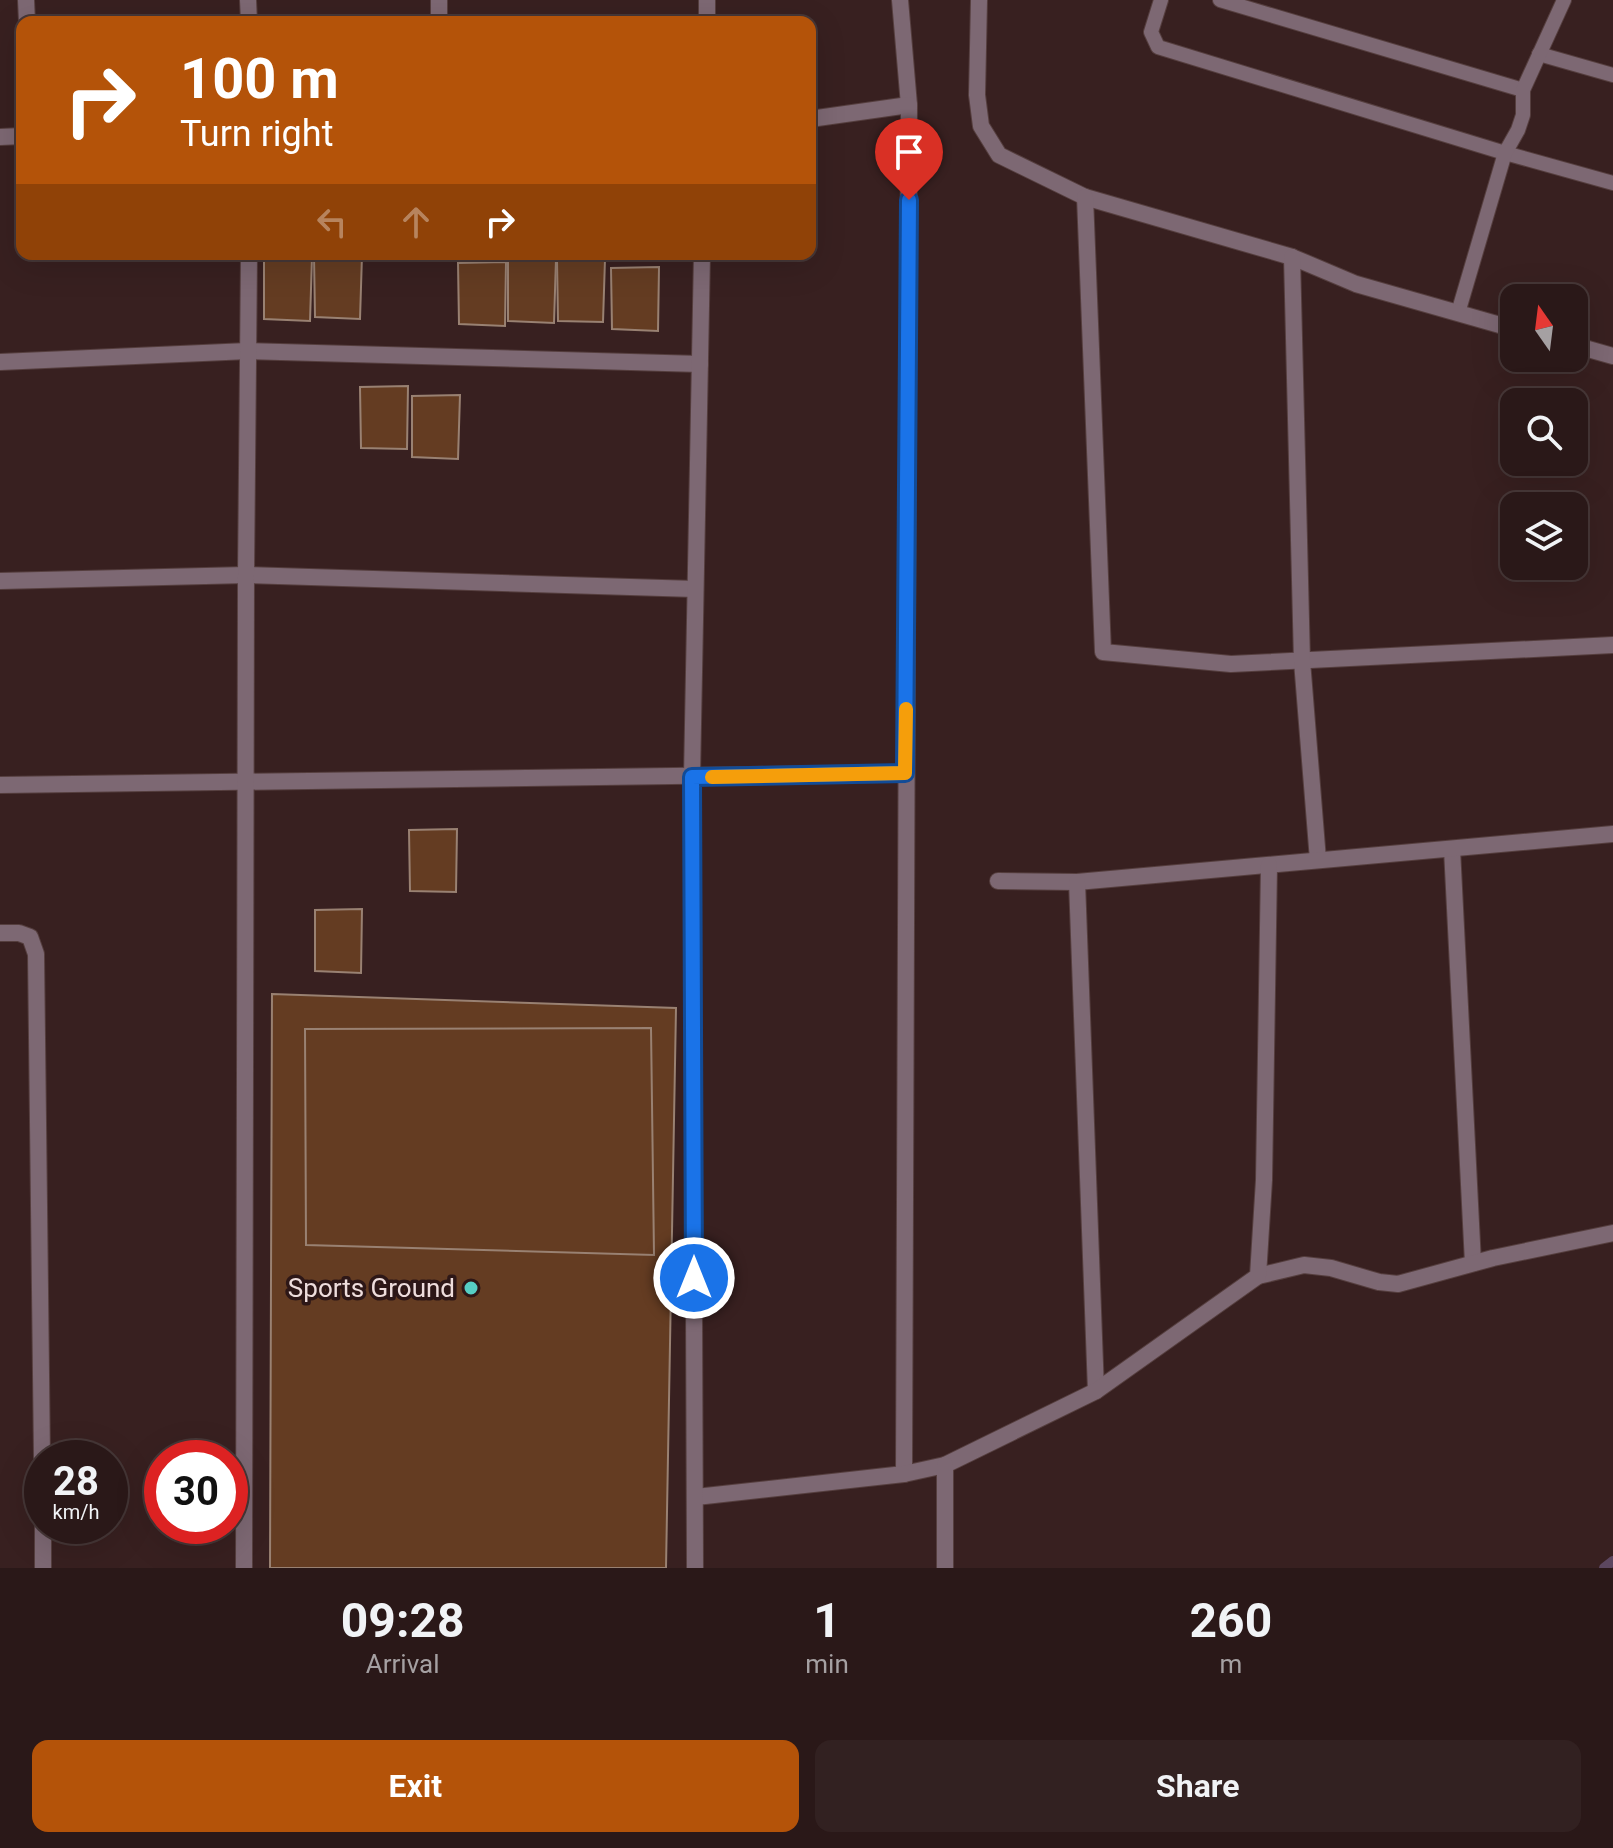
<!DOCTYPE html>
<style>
:root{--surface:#2a1818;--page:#322121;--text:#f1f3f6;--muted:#a5a0a2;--line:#463737;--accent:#b45309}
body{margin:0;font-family:Roboto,sans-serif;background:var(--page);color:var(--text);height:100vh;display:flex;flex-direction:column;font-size:30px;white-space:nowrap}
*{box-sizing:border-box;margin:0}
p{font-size:26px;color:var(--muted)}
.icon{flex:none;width:44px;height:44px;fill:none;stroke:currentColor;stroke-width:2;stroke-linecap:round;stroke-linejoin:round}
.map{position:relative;height:1568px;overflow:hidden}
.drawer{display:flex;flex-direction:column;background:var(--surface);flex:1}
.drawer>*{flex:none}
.guide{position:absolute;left:16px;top:16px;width:800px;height:244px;border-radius:16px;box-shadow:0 8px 32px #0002,0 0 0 2px var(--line);background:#b45309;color:#fff;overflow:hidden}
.needle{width:52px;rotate:346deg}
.fabs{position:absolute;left:1500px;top:284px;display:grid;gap:16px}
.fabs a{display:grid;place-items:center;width:88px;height:88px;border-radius:16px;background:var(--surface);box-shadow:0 8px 32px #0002,0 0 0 2px var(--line);font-size:40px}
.speed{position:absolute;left:24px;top:1440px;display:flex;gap:16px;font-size:40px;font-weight:700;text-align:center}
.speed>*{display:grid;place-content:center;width:104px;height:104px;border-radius:50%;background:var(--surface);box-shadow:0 8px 32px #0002,0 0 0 2px var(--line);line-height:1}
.speed small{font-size:20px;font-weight:400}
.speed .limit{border:12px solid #d22;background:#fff;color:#111}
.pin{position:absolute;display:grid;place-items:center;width:68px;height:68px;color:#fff;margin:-82px -34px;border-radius:50% 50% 50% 0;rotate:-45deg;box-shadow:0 0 8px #0007}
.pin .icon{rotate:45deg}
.me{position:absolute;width:88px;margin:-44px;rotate:0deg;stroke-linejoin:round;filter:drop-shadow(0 0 6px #0008)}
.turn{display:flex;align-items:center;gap:28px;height:168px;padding:0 32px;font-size:36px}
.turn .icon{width:104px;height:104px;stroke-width:2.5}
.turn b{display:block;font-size:56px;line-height:68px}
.lanes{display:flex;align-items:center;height:76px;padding:0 32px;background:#0003;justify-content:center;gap:40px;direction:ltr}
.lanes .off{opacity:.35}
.eta{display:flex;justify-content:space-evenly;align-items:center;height:136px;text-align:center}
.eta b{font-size:48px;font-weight:700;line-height:56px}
.action{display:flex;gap:16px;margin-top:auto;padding:16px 32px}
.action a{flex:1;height:92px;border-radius:16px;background:var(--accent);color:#fff;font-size:32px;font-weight:700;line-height:92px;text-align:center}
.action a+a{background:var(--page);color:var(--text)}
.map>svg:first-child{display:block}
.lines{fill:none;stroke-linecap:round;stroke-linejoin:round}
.stream{stroke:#5c475f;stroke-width:10}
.building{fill:#643c22;stroke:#998172;stroke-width:2}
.service-casing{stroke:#553e3e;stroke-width:16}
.minor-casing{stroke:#553e3e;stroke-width:18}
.service{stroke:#7d6873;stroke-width:14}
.minor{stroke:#7d6873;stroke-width:16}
.route-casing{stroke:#114b97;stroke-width:20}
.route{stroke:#1a73e8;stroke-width:14}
.slow{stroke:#f59e0b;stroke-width:14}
.poi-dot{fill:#56cec4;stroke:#2d1717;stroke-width:3}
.labels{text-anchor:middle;stroke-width:7;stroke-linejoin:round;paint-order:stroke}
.poi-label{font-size:26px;fill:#eedddc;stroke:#2d1717;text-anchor:end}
</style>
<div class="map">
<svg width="1613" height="1568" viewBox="0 0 1613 1568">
<rect width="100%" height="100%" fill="#382020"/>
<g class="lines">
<path class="stream" d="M 1604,1568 L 1613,1561"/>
</g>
<g class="building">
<path d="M 362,255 L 360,319 L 315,317 L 314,256 Z"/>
<path d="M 312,257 L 310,321 L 264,319 L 264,258 Z"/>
<path d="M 556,259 L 554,323 L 508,321 L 508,260 Z"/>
<path d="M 605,259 L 603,322 L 558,321 L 557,260 Z"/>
<path d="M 506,262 L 505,326 L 459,324 L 458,263 Z"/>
<path d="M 659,267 L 658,331 L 612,329 L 611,268 Z"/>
<path d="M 408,386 L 407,449 L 361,448 L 360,387 Z"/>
<path d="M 460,395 L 458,459 L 412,457 L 412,396 Z"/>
<path d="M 457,829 L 456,892 L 410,891 L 409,830 Z"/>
<path d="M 362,909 L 361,973 L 315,971 L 315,910 Z"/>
<path d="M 272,994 L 676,1008 L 666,1568 L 270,1568 Z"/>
<path d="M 651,1028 L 654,1255 L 306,1245 L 305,1029 Z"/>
</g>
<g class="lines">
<defs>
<g id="service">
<path d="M 1161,0 L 1151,32 L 1158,47 L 1505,153 L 1613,183"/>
<path d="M 1220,0 L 1523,90"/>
<path d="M 1539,54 L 1613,75"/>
<path d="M 1458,313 L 1505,153 L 1518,130 L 1523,115 L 1523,90 L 1564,0"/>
</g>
<g id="minor">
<path d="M 26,0 L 27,22"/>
<path d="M 248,0 L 249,22"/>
<path d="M 900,0 L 909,105 L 904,1474"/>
<path d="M 979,0 L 977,95 L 981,126 L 999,155 L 1085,197 L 1292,257 L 1356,284 L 1514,329"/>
<path d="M 439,22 L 439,0"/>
<path d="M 707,22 L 707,0"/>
<path d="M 810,119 L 909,105"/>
<path d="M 0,137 L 22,136"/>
<path d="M 1085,197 L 1103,652 L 1231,664 L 1613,645"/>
<path d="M 1292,257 L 1302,661 L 1318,860"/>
<path d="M 1574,345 L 1613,356"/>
<path d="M 0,362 L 248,351 L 700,364"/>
<path d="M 0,581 L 246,575 L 695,589"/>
<path d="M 0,785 L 905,773"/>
<path d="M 1452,849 L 1473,1263"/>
<path d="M 998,881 L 1077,882 L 1613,834"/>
<path d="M 1077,882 L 1096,1391"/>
<path d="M 0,933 L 19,933 L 30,937 L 36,954 L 42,1458"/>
<path d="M 1258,1276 L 1304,1265 L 1331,1268 L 1379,1282 L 1398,1284 L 1493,1258 L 1613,1233"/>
<path d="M 696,1497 L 904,1474 L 945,1465 L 1096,1391 L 1258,1276 L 1264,1180 L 1269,865"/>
<path d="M 43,1526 L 43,1568"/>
<path d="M 244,1568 L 246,575 L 249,254"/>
<path d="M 695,1568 L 692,777 L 702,254"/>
<path d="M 945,1568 L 945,1465"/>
</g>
</defs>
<use href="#service" class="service-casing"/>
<use href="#minor" class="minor-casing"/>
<use href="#service" class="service"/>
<use href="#minor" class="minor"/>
</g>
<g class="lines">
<defs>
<path id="route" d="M 694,1278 L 692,777 L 905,773 L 909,200"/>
</defs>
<use href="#route" class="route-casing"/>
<use href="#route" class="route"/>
<path class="slow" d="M 712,777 L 905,773 L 906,709"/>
</g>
<circle class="poi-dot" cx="471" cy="1288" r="8"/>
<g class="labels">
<g class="poi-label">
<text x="455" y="1297">Sports Ground</text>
</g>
</g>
</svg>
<div class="fabs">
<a><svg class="needle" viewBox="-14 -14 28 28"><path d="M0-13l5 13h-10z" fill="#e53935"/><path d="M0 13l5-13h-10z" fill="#a5a0a2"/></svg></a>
<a><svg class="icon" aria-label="search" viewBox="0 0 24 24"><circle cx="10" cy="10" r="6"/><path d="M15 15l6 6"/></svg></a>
<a><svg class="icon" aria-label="layers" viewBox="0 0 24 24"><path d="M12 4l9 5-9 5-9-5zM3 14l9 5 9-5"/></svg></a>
</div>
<div class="speed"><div>28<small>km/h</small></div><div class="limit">30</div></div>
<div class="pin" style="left:909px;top:200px;background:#d93025"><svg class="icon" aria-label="arrive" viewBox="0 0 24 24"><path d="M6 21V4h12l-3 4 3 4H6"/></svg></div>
<svg class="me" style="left:694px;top:1278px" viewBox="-20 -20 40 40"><circle r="17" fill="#1a73e8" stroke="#fff" stroke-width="3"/><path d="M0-11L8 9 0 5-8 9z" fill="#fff"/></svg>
<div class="guide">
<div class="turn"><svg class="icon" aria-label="right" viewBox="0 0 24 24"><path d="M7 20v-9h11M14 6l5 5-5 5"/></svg><div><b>100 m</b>Turn right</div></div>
<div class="lanes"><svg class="icon off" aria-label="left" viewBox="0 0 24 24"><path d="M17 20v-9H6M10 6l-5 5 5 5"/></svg><svg class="icon off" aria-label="ahead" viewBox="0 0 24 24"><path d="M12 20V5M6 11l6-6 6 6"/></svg><svg class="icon" aria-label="right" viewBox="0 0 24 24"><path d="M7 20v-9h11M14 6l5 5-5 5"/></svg></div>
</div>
</div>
<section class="drawer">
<div class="eta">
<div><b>09:28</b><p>Arrival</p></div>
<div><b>1</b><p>min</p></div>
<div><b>260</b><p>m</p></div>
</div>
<div class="action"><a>Exit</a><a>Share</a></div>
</section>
